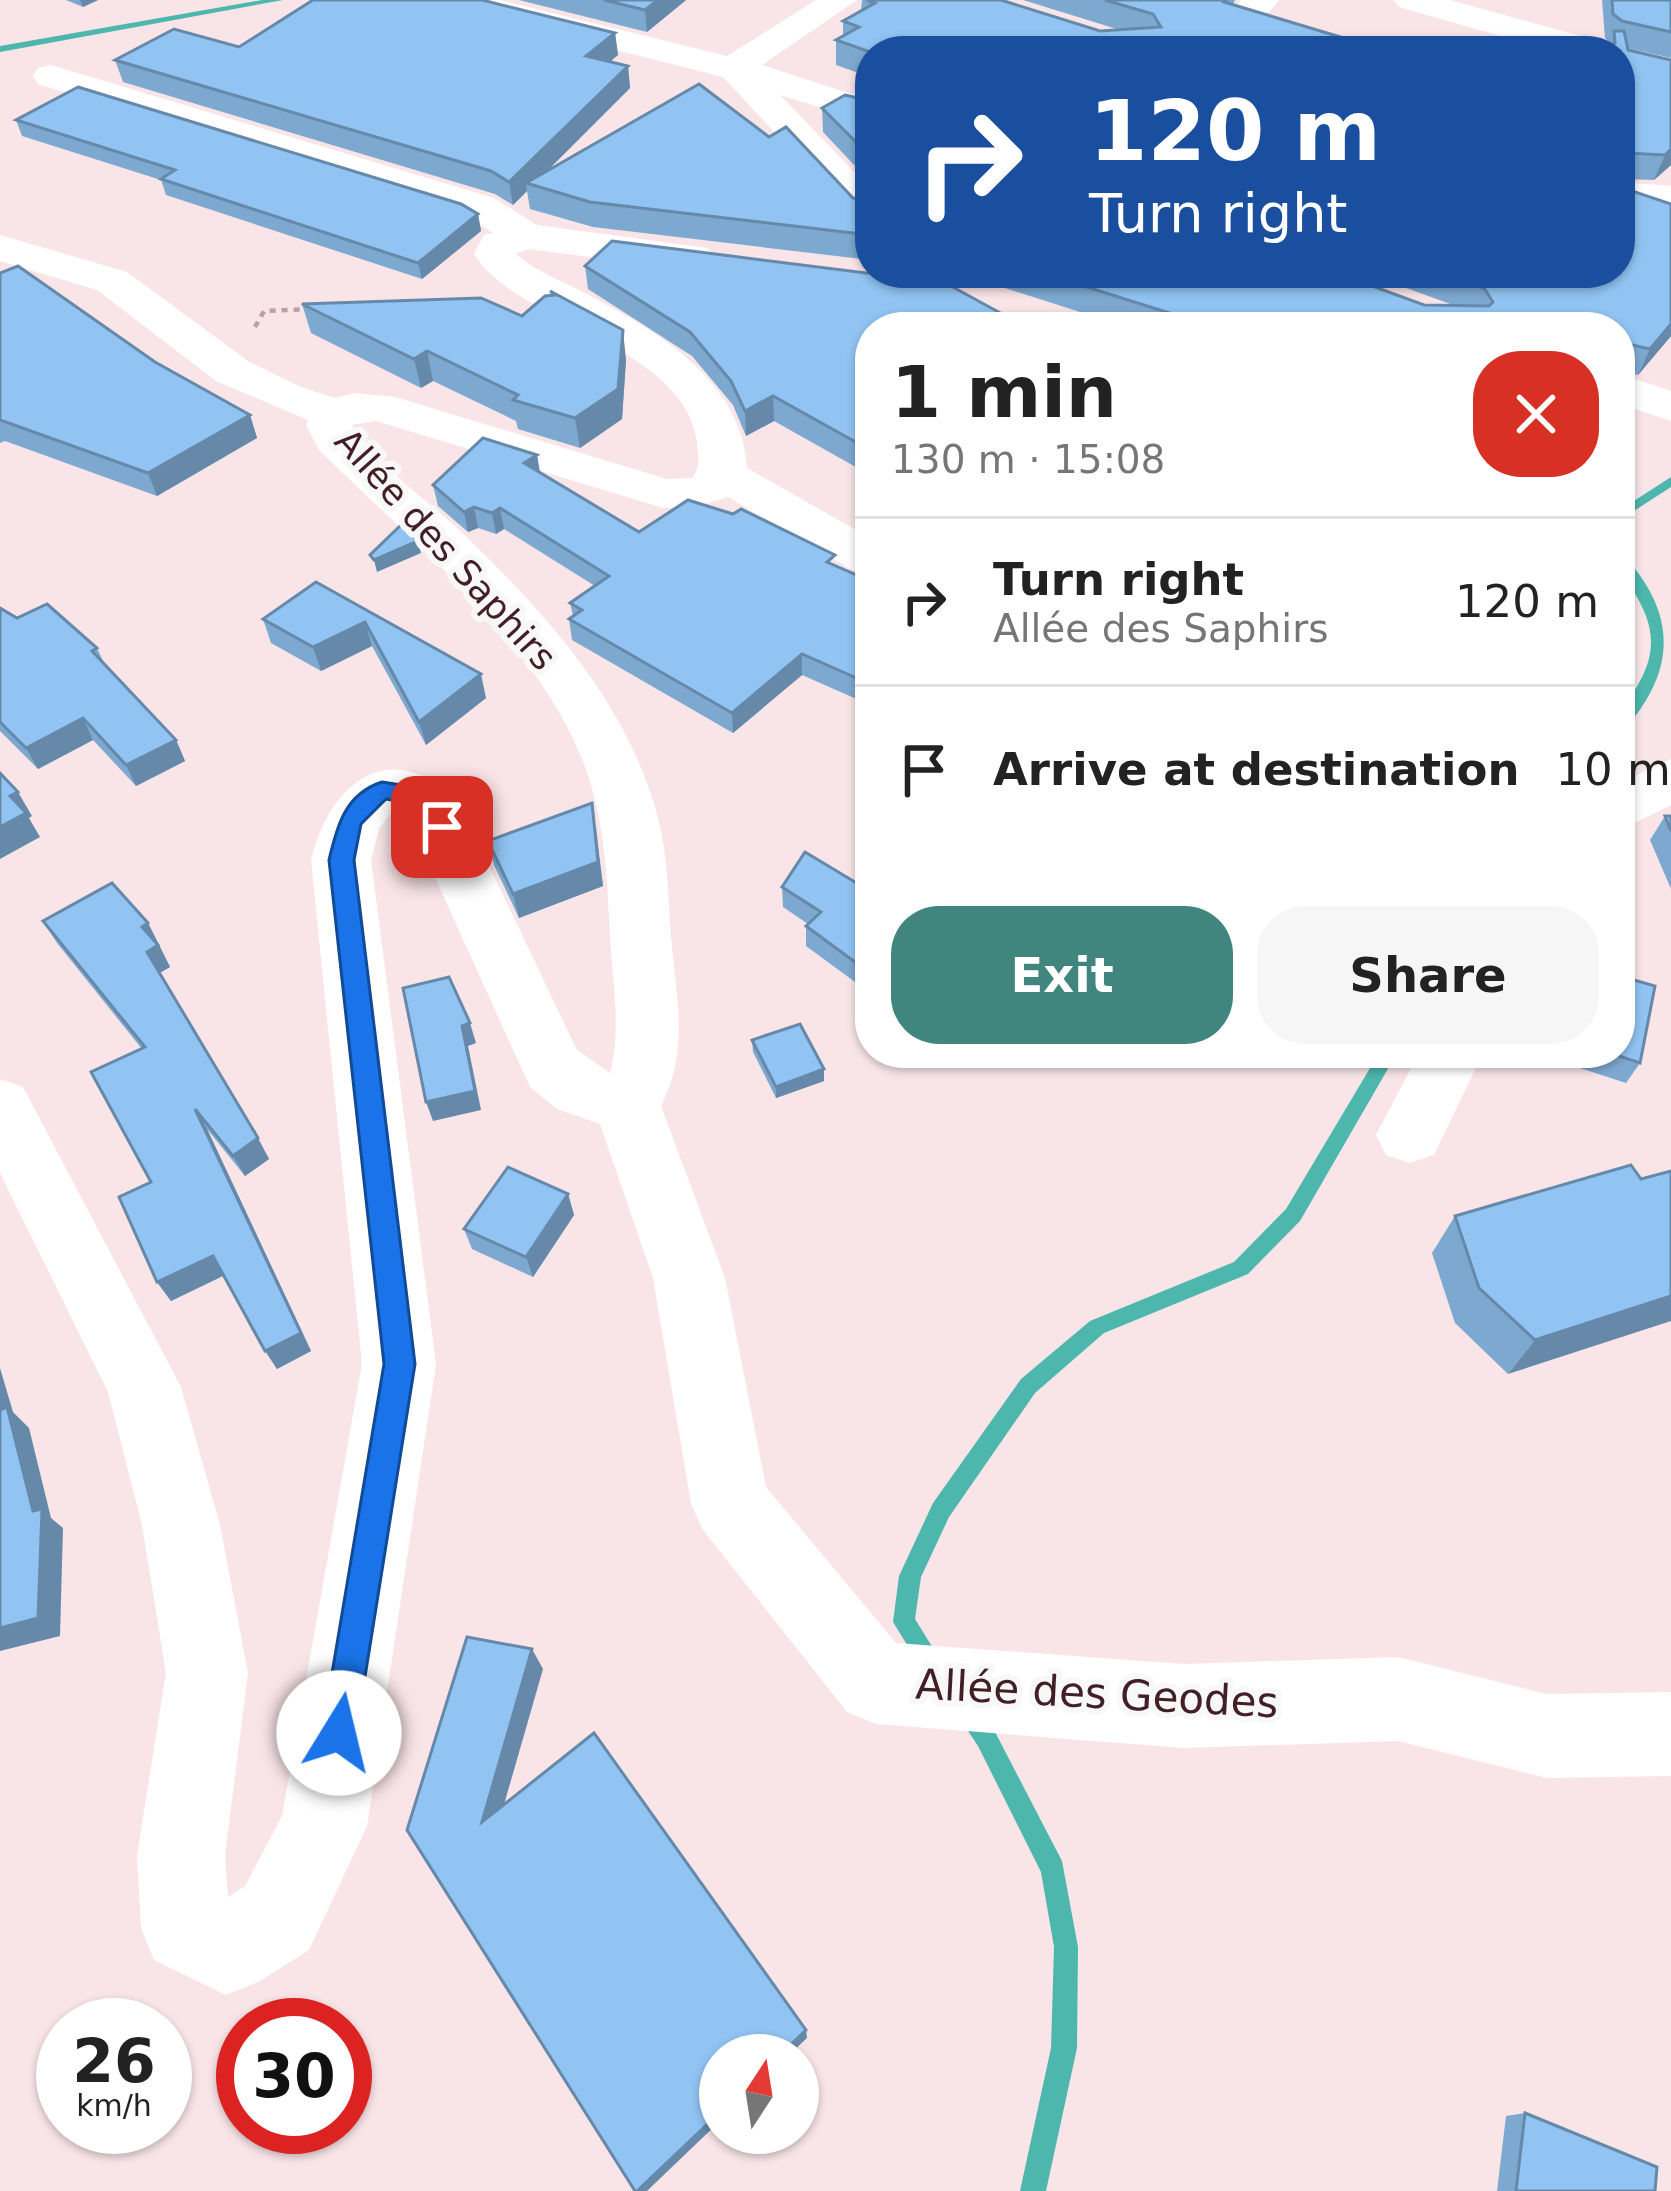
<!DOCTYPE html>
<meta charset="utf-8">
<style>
:root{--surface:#fff;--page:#f6f6f6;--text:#222;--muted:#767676;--line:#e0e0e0;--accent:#40867f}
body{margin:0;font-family:"DejaVu Sans",sans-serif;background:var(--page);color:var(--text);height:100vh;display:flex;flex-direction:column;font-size:45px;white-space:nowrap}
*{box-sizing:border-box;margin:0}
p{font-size:39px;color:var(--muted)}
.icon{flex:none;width:66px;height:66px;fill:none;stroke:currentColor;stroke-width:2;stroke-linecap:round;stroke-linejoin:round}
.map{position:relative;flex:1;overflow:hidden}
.panel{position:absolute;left:855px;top:312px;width:780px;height:756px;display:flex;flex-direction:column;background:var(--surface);border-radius:48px;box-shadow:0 3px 9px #0004}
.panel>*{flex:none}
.hud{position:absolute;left:855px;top:36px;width:780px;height:252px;border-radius:48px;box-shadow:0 3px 9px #0004;background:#1a4fa0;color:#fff;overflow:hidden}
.needle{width:78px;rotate:12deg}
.buttons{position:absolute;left:699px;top:2034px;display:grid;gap:24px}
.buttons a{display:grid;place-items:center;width:120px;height:120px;border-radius:50%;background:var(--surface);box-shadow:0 3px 9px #0004;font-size:60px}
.speed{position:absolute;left:36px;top:1998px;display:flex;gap:24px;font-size:60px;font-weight:700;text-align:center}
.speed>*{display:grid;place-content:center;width:156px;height:156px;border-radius:50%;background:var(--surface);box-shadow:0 3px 9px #0004;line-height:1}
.speed small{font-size:30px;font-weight:400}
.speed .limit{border:18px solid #d22;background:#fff;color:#111}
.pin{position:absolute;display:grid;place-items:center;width:102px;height:102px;color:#fff;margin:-51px;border-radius:24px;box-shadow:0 6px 18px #0006}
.me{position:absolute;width:132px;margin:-66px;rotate:9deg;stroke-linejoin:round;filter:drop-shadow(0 0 9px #0008)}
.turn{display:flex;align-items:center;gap:42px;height:252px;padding:0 36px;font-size:54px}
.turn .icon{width:156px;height:156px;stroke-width:2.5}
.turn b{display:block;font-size:84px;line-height:102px}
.round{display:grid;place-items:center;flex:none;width:126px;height:126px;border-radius:48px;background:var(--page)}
.head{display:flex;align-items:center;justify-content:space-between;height:204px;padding:0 36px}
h1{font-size:72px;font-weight:800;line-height:90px}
.primary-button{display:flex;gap:24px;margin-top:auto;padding:24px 36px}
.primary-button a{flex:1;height:138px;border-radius:48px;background:var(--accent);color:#fff;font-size:48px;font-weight:800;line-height:138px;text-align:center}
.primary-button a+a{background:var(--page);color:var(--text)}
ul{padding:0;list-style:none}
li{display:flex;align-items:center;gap:36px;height:168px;padding:0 36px;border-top:3px solid var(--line)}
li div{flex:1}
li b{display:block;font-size:45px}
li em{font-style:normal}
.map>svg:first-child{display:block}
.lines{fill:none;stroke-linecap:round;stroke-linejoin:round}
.stream{fill:#4db7ad;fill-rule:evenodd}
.path{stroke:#b9a0a5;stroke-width:4.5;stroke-dasharray:6 6;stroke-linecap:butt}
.minor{fill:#fff;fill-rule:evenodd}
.wall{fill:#7da9d1}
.shaded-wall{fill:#6689aa}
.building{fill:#91c4f3;stroke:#6689aa;stroke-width:3}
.route{fill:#1a73e8;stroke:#114b97;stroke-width:3}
.labels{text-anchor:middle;stroke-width:12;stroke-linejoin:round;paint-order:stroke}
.street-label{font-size:36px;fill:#421f27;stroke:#f8f8f8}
.near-street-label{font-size:42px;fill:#421f27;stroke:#f8f8f8}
</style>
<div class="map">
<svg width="1671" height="2191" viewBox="0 0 1671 2191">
<rect width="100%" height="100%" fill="#f9e5e8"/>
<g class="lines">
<g class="stream">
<path d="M 262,0 L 283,0 L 0,52 L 0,46 Z"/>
<path d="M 1671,477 L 1671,487 L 1620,520 L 1620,510 Z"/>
<path d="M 1620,555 C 1630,561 1638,572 1645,583 C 1670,623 1670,662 1645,702 C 1638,713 1631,724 1620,730 C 1620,700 1651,680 1651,642 C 1651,604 1620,582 1620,555 Z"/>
<path d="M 1379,1053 L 1397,1053 L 1300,1221 L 1248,1274 L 1104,1333 L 1035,1393 L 949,1517 L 921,1577 L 915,1619 L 941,1661 L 938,1669 L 930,1672 L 922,1669 L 893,1622 L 899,1576 L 933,1503 L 1021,1379 L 1090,1321 L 1234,1262 L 1286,1209 Z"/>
<path d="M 967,1702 L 975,1705 L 994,1730 L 1062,1861 L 1078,1947 L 1077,2048 L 1046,2191 L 1020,2191 L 1051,2048 L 1054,1947 L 1041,1872 L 978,1746 L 956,1713 L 959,1705 Z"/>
</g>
<path class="path" d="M 255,327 L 264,311 L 309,309"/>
<g class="minor">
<path d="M 441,0 L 500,0 L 727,56 L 816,0 L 857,0 L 762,65 L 870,100 L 870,123 L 780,95 L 870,188 L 870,223 L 856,220 L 723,77 L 446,7 Z"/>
<path d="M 1241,0 L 1279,0 C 1268,16 1256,23 1237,18 L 1232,11 Z"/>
<path d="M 1394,0 L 1450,0 L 1606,43 L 1611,51 L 1553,51 L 1399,7 Z"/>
<path d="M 51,65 L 494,198 L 537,225 L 707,248 L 713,257 L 707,266 L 692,270 L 528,249 L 516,254 C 533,270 560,280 581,291 C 653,329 742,378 747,468 L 870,538 L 870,575 L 852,570 L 728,497 L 691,508 L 663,508 L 376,421 L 352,425 C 369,459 428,501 457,528 C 542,609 627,700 658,818 C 668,856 668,897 671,936 C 676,997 690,1050 661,1106 L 725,1278 L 766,1487 L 896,1643 L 1184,1664 L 1398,1657 L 1547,1694 L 1671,1692 L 1671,1776 L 1547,1778 L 1398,1741 L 1184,1748 L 876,1724 L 847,1712 L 703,1530 L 691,1504 L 653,1278 L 600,1124 L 557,1109 L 530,1087 L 418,840 L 391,813 L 379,829 L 371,860 L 436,1364 L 367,1826 L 309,1950 L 258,1982 L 226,1995 L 154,1960 L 141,1928 L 137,1855 L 166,1673 L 142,1525 L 108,1392 L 0,1173 L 0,1079 L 23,1087 L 181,1387 L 220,1525 L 248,1673 L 225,1855 L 228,1897 L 245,1886 L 282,1816 L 362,1364 L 311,860 C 335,762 416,732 471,828 L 577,1050 L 610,1073 C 622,1027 612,982 610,936 C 607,877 605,820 584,764 C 538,642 410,540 319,450 L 306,425 L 308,420 L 216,381 L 97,290 L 0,261 L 0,235 L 127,272 L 248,361 L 301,387 L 335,398 L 354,393 L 395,397 L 667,479 L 692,478 C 701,467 698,457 697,443 C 686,345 515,323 474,254 L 484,235 L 493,233 L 466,216 L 38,84 L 33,76 L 38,68 Z"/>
<path d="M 1620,182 L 1671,186 L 1671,210 L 1620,206 Z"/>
<path d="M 1620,374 L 1671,391 L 1671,421 L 1620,404 Z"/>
<path d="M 1671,759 L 1671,805 L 1620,830 L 1620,783 Z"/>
<path d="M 1419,1053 L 1483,1053 L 1434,1155 L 1410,1163 L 1386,1155 L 1376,1135 Z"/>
</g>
</g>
<g class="wall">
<path d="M 66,0 L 98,0 L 83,7 Z"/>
<path d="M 519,0 L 686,0 L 647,32 Z"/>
<path d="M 862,0 L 1001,0 L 1100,31 L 1120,30 L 1023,0 L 1235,0 L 1233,4 L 1387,51 L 870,51 L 870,77 L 836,65 L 836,40 L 843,36 L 843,21 L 861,10 Z"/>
<path d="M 1602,0 L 1671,0 L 1671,58 L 1627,48 L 1671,60 L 1671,165 L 1654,180 L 1625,179 L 1629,190 L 1671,204 L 1671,336 L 1638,375 L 1627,373 L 1620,327 L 1127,327 L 958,273 L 1337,273 L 1424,305 L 1453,305 L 1365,273 L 1620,273 L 1608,49 L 1610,43 L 1605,38 Z"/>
<path d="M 615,33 L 618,55 L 610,62 L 628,66 L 630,88 L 547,171 L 769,137 L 853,198 L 870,200 L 870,260 L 593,227 L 530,209 L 527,191 L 513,205 L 495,194 L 123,82 L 115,60 Z"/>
<path d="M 870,101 L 870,182 L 823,132 L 822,108 Z"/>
<path d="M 16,120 L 478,214 L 481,231 L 422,279 L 166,195 L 161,180 L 22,136 Z"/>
<path d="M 585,266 L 866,273 L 870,327 L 870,475 L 774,421 L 746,436 L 733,405 L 692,356 L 588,289 Z"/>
<path d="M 0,273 L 250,415 L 257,438 L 157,496 L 5,441 L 0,443 Z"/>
<path d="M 550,291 L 626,360 L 622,419 L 580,448 L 518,429 L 516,421 L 433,381 L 421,388 L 311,333 L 302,304 L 522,316 L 551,296 Z"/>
<path d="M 537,455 L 540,472 L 639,532 L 835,565 L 870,581 L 870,705 L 802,675 L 733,733 L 572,640 L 569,619 L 573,616 L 570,603 L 595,586 L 504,529 L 496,534 L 478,528 L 468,532 L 438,506 L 433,485 Z"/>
<path d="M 316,582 L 486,698 L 426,745 L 372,646 L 321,671 L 271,643 L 263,619 Z"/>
<path d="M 0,608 L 17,618 L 97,648 L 104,663 L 176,740 L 185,761 L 136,786 L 93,740 L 38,769 L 0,731 Z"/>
<path d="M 1665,816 L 1671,816 L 1671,889 L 1650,840 Z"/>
<path d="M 596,827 L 603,886 L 519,918 L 494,865 L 488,841 Z"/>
<path d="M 782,887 L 870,891 L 870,993 L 806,946 L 806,926 L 808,924 L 783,907 Z"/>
<path d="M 43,921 L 148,923 L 170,967 L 159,973 L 269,1159 L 245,1176 L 207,1129 L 311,1351 L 277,1369 L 224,1275 L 171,1301 L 157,1282 L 142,1049 L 57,943 Z"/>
<path d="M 752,1040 L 824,1081 L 776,1098 L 753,1052 Z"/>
<path d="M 1534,1053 L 1620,1053 L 1640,1063 L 1626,1083 Z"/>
<path d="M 1671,1171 L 1508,1374 L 1455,1323 L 1432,1253 L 1455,1216 L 1641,1179 Z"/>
<path d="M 568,1194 L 574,1215 L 533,1277 L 472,1249 L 464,1229 Z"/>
<path d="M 1525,2113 L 1655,2191 L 1497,2191 L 1506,2116 Z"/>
</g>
<g class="shaded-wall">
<path d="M 80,0 L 98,0 L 83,7 Z"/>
<path d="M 658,0 L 686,0 L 647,32 L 645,10 Z"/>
<path d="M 615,33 L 618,55 L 589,78 L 586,56 Z"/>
<path d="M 628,66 L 630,88 L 533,185 L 526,183 L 527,191 L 513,205 L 509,182 Z"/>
<path d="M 1671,149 L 1671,165 L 1654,180 L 1665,155 Z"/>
<path d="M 478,214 L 481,231 L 422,279 L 418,263 Z"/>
<path d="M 1671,324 L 1671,336 L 1638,375 L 1650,349 Z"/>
<path d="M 623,330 L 626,360 L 622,419 L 580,448 L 575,418 Z"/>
<path d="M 427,351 L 433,381 L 421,388 L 414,359 Z"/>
<path d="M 773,396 L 774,421 L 746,436 L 745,411 Z"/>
<path d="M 250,415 L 257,438 L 157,496 L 148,473 Z"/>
<path d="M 537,455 L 540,475 L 524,463 Z"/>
<path d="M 474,507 L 478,528 L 468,532 L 464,512 Z"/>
<path d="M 500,508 L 504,529 L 496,534 L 492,513 Z"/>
<path d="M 418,541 L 421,553 L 377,572 L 374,560 Z"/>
<path d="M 365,622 L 372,646 L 321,671 L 313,647 Z"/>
<path d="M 802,654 L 802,675 L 733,733 L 732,713 Z"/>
<path d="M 481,674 L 486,698 L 426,745 L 419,722 Z"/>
<path d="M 83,718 L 93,740 L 38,769 L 26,748 Z"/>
<path d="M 176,740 L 185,761 L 136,786 L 126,765 Z"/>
<path d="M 18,792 L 32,816 L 29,818 L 40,837 L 0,859 L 0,827 L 10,796 Z"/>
<path d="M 592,803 L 603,886 L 519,918 L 513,894 Z"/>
<path d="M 148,923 L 170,967 L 158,974 L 147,952 L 142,927 Z"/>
<path d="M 470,1023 L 476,1043 L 468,1046 L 481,1110 L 433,1121 L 426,1102 L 462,1026 Z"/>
<path d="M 824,1069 L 824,1081 L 776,1098 L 776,1087 Z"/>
<path d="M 195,1109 L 207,1129 L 311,1351 L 277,1369 L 265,1351 Z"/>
<path d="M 258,1138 L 269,1159 L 245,1176 L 233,1156 Z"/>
<path d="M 568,1194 L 574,1215 L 533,1277 L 526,1257 Z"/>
<path d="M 213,1256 L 225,1275 L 171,1301 L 157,1282 Z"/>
<path d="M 1671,1296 L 1671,1321 L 1508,1374 L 1535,1340 Z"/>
<path d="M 0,1368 L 13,1412 L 29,1428 L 51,1518 L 63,1528 L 60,1636 L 0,1651 L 0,1628 L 33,1511 L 0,1415 Z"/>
<path d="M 532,1649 L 543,1669 L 495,1836 L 482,1822 Z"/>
<path d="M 806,2030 L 807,2038 L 789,2055 L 780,2055 Z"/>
<path d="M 720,2112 L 720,2121 L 647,2191 L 637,2191 Z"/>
</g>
<g class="building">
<path d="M 313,0 L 482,0 L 615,33 L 586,56 L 628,66 L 509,182 L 491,171 L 115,60 L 174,29 L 239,47 Z"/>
<path d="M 604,0 L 658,0 L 645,10 Z"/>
<path d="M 871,0 L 1001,0 L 1100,31 L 1161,27 L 1153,14 L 1105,0 L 1226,0 L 1224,2 L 1387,51 L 870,52 L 836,40 L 859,27 L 843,21 L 875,3 L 869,1 Z"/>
<path d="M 1612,0 L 1671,0 L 1671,32 L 1622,21 L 1613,14 Z"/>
<path d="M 1614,31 L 1624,31 L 1628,50 L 1671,60 L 1671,149 L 1665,155 L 1627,153 L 1625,181 L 1631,185 L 1626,189 L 1671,204 L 1671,324 L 1650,349 L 1628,344 L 1627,377 L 1620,384 L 1620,327 L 1214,327 L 1042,273 L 1337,273 L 1424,305 L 1489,306 L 1493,302 L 1484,288 L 1443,273 L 1620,273 L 1620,51 L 1606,51 L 1615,43 Z"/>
<path d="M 699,84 L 769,137 L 786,127 L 853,198 L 870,200 L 870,235 L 590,202 L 526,183 Z"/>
<path d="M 78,87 L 461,204 L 478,214 L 418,263 L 161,179 L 175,170 L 16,120 Z"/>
<path d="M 845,95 L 870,101 L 870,156 L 822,108 Z"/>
<path d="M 612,241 L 866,273 L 927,273 L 1026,327 L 870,327 L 870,450 L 773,396 L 745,411 L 731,381 L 690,332 L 585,266 Z"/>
<path d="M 18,266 L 155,362 L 250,415 L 148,473 L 0,420 L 0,273 Z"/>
<path d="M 550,291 L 623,330 L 618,389 L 575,418 L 513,400 L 518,395 L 427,351 L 414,359 L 302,304 L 481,298 L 522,316 L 545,296 L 556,295 Z"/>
<path d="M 483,438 L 537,455 L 524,463 L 639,532 L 688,500 L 733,514 L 741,509 L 835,555 L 827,562 L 870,581 L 870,684 L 802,654 L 732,713 L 569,619 L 582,610 L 570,603 L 609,576 L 500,508 L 492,513 L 474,507 L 464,512 L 433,485 Z"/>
<path d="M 401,525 L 418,541 L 374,560 L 370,555 Z"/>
<path d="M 316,582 L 481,674 L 419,722 L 365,622 L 313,647 L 263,619 Z"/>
<path d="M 47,604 L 97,648 L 92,651 L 176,740 L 126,765 L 83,718 L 26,748 L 0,722 L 0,608 L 17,618 Z"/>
<path d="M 0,773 L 18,792 L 10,796 L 26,813 L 0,827 Z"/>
<path d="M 592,803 L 598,862 L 513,894 L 488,841 Z"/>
<path d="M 1665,816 L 1671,816 L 1671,831 Z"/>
<path d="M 805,852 L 870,891 L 870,973 L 806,926 L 821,912 L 782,887 Z"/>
<path d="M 112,883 L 148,923 L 142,927 L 158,945 L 147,952 L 258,1138 L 233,1156 L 195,1109 L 301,1333 L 265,1351 L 213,1256 L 157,1282 L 119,1197 L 151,1182 L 91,1072 L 145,1047 L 43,921 Z"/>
<path d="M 1620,976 L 1655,986 L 1640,1063 L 1610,1053 L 1620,1053 Z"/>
<path d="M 449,977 L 470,1023 L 462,1026 L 475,1091 L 426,1102 L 403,988 Z"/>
<path d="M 800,1024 L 824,1069 L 776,1087 L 752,1040 Z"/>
<path d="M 1631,1165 L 1641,1179 L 1671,1171 L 1671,1296 L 1535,1340 L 1479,1288 L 1455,1216 Z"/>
<path d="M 508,1167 L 568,1194 L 526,1257 L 464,1229 Z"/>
<path d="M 7,1407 L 33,1511 L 42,1509 L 38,1618 L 0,1628 L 0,1410 Z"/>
<path d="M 467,1637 L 532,1649 L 482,1822 L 594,1733 L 806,2030 L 780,2055 L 720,2055 L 720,2112 L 637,2191 L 635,2191 L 407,1830 Z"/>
<path d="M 1525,2113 L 1657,2167 L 1655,2191 L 1516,2191 Z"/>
</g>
<path class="route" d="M 382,782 L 414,787 L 455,827 L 442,836 C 420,828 411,802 386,799 L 361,824 L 354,860 L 415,1364 L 356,1733 L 351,1746 L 339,1751 L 327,1746 L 322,1733 L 384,1364 L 329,860 C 337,826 345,794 382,782 Z"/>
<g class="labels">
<g class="street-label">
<text transform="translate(446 549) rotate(48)" y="13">Allée des Saphirs</text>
</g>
<g class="near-street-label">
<text transform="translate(1097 1693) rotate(3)" y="15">Allée des Geodes</text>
</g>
</g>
</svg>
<div class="buttons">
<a><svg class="needle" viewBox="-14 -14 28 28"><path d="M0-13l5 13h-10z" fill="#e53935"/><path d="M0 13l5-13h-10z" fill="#767676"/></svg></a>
</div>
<div class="speed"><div>26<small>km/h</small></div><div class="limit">30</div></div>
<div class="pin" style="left:442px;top:827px;background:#d93025"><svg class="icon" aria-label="arrive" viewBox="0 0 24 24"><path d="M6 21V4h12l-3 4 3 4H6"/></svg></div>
<svg class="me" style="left:339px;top:1733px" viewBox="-20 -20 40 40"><circle r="19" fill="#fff"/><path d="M0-13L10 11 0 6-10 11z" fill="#1a73e8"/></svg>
<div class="hud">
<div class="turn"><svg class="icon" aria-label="right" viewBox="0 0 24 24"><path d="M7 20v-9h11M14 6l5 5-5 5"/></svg><div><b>120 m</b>Turn right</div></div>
</div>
<section class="panel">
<div class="head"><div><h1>1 min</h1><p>130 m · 15:08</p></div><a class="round" style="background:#d93025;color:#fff"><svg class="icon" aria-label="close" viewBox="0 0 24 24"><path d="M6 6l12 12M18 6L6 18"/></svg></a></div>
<ul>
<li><svg class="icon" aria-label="right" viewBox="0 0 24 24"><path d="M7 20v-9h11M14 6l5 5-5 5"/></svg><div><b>Turn right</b><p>Allée des Saphirs</p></div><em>120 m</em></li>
<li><svg class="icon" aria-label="arrive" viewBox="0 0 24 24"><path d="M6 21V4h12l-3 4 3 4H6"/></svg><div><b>Arrive at destination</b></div><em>10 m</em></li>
</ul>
<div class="primary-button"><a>Exit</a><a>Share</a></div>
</section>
</div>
